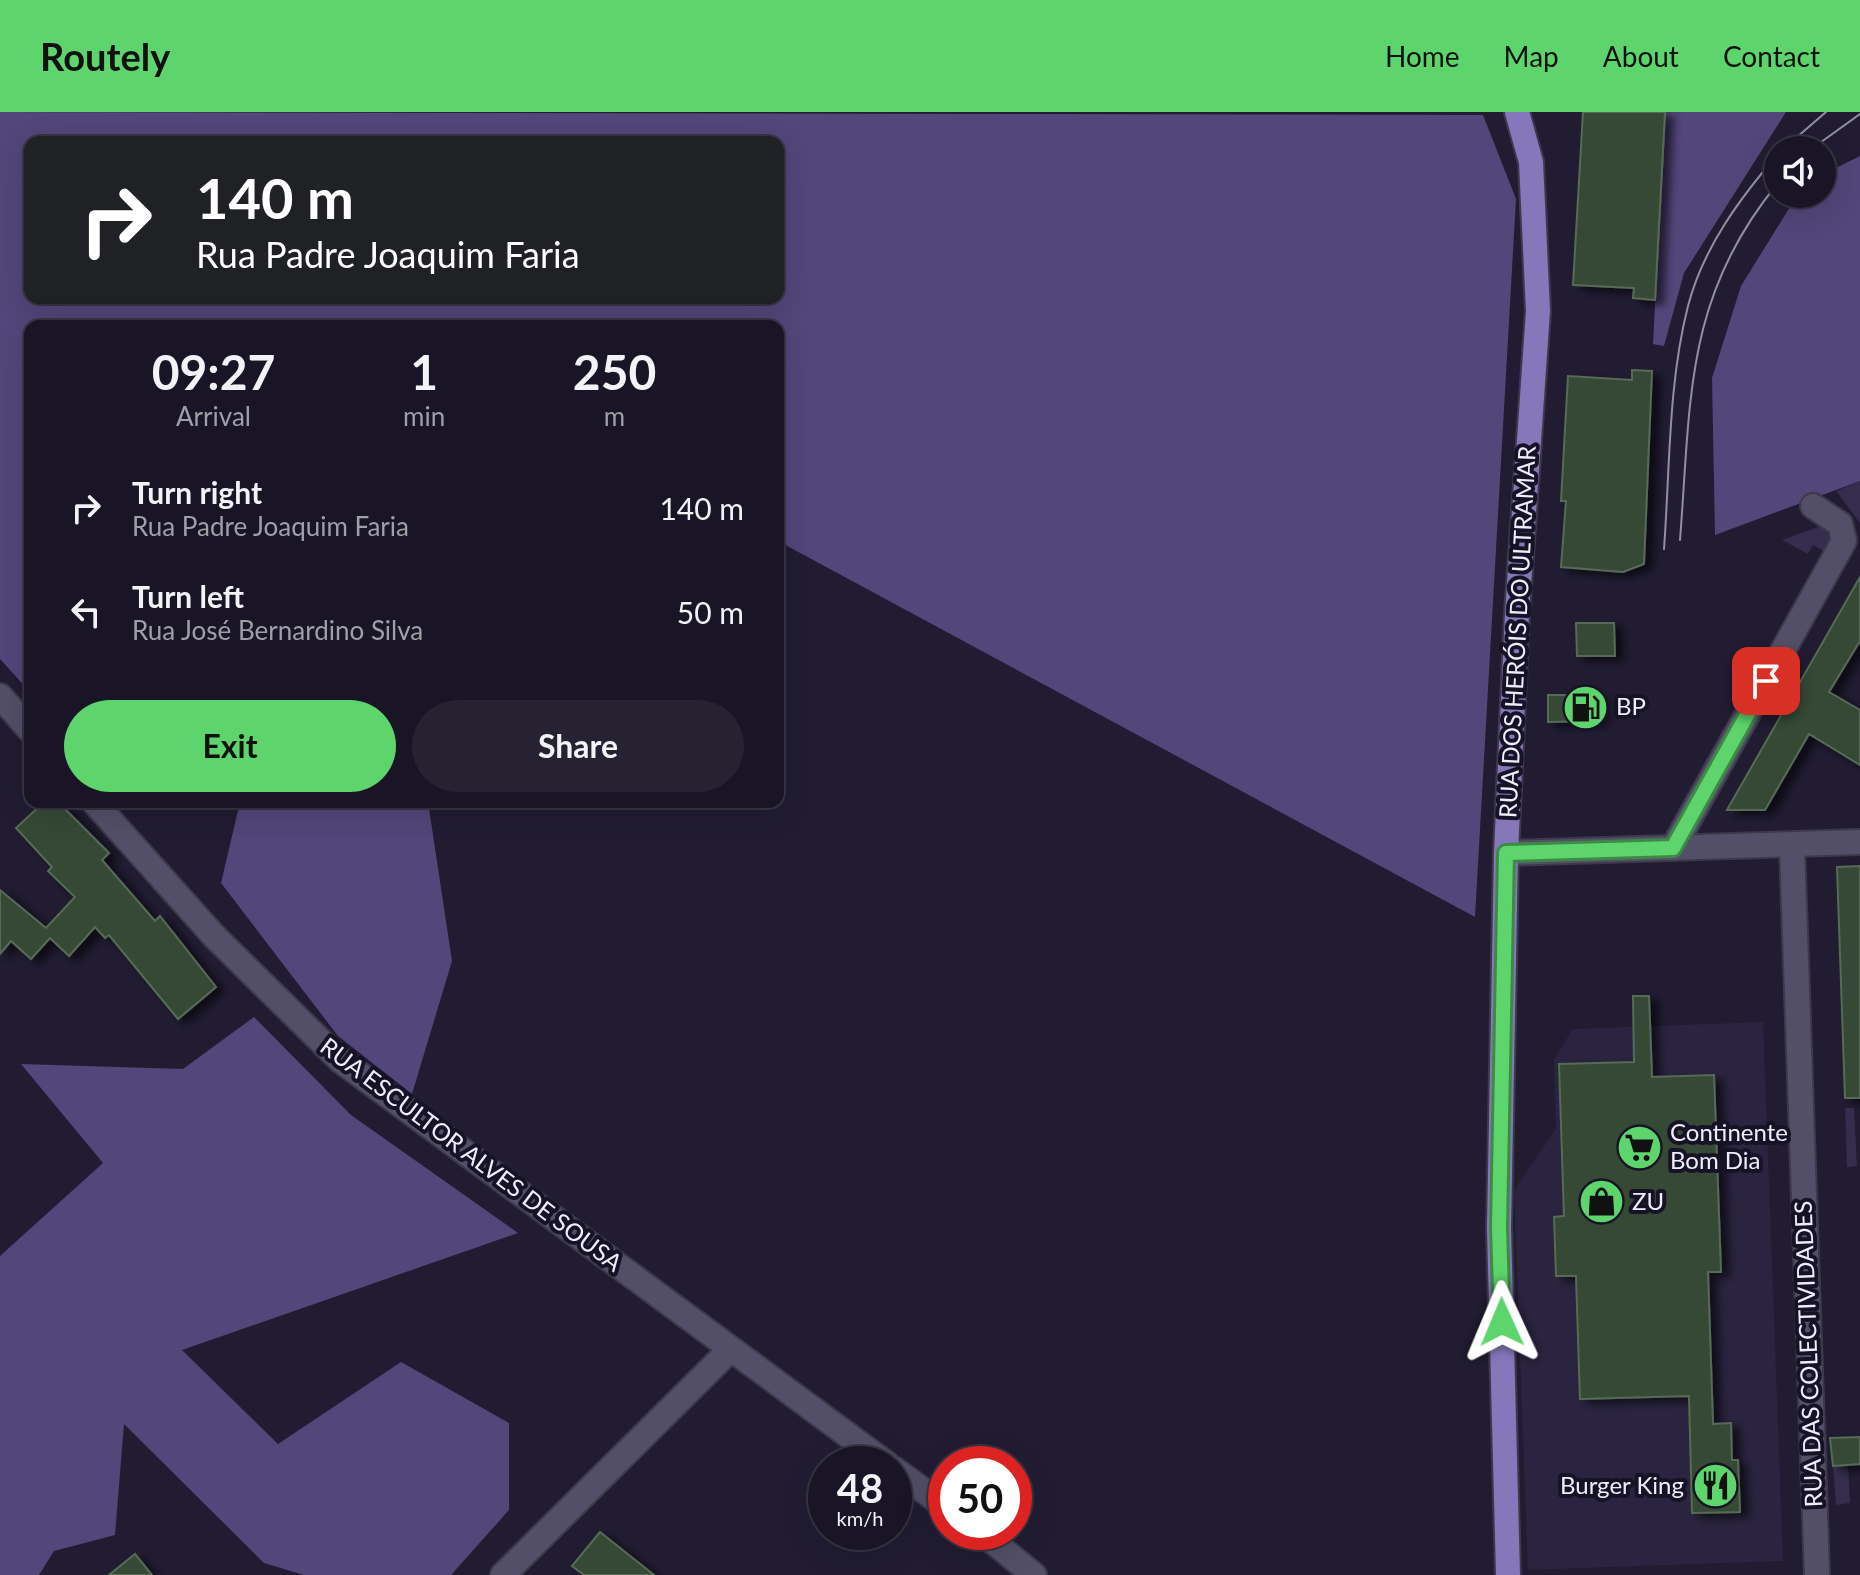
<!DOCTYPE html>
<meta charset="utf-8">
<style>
:root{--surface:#191526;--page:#262232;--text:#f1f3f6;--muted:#9f9fa7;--line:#373443;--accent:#5ed56c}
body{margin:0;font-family:Lato,sans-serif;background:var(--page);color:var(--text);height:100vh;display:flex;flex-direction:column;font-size:30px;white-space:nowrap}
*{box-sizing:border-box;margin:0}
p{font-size:26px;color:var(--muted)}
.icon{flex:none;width:44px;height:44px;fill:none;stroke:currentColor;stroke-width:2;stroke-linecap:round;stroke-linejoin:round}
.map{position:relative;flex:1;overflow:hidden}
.details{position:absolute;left:24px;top:208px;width:760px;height:488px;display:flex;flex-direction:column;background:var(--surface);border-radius:16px;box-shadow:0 8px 32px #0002,0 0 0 2px var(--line)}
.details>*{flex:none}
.banner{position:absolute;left:24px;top:24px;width:760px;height:168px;border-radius:16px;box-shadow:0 8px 32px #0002,0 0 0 2px var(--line);background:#202124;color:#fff;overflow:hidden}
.buttons{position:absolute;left:1764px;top:24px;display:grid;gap:16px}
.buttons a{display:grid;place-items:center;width:72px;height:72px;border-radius:50%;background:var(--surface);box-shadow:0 8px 32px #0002,0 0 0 2px var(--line);font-size:40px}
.speed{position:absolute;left:808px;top:1334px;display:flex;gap:16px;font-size:40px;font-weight:700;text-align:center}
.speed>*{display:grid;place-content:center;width:104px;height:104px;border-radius:50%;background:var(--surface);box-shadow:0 8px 32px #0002,0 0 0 2px var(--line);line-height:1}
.speed small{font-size:20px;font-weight:400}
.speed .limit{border:12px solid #d22;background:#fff;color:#111}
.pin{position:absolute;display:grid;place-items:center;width:68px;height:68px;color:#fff;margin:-34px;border-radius:16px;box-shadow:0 4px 12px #0006}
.me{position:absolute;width:88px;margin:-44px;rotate:359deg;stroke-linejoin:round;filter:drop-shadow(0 0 6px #0008)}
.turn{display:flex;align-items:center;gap:28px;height:168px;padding:0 40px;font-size:36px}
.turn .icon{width:104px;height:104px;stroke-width:2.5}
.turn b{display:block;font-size:56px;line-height:68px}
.eta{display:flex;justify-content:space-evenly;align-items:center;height:136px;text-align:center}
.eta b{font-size:48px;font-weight:700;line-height:56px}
.button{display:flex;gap:16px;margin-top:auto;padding:16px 40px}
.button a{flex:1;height:92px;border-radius:48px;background:var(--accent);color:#111;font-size:32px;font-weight:700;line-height:92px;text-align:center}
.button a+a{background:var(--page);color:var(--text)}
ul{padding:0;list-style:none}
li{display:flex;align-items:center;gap:24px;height:104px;padding:0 40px}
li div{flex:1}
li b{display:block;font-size:30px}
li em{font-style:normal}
header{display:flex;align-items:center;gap:48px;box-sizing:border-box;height:112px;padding:0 40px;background:var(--accent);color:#111}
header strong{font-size:38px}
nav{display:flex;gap:44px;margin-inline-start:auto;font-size:28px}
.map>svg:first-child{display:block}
.built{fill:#2a2440}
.green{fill:#342d4d}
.forest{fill:#52467a;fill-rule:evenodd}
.building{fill:#344835;stroke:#566b57;stroke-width:2;filter:url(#shadow)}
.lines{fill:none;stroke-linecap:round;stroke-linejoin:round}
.minor-casing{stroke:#3d394b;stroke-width:28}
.major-casing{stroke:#3d394b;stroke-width:28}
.minor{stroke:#534f68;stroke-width:24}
.major{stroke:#8577ba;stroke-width:24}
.tram{stroke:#928fa1;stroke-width:2}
.route-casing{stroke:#3d8a46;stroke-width:20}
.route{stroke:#5ed56c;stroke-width:14}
.labels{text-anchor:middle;stroke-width:8;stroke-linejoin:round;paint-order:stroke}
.street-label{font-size:24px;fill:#efedfc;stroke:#171327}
.poi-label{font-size:24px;fill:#efedfc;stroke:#171327;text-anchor:start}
</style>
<header>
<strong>Routely</strong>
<nav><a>Home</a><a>Map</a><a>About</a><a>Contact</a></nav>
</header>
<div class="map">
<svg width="1860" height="1463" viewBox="0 0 1860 1463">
<defs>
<filter id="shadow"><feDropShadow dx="8" dy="4.5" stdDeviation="4" flood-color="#0009"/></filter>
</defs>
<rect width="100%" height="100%" fill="#211c32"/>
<path class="built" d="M 1763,910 L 1783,1449 L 1528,1458 L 1514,1078 L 1556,1017 L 1554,947 L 1573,917 Z"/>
<g class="green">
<path d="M 1860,369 L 1860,411 L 1836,379 Z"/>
<path d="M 1824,413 L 1832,430 L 1827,441 L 1813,433 L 1808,442 L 1782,428 Z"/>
<path d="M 1845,996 L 1854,996 L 1857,1054 L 1847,1055 Z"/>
<path d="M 1848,1353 L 1850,1391 L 1836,1393 L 1833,1354 Z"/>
</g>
<g class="forest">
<path d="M 0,0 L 1483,3 L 1516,87 L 1475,805 L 778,429 L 778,214 L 30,214 L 30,580 L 0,547 ZM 30,30 L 778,30 L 778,186 L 30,186 Z"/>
<path d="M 1665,0 L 1786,0 L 1684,161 L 1664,234 L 1653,232 Z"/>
<path d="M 1860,44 L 1860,369 L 1715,423 L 1712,266 L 1741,174 L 1798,82 L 1822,82 L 1822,63 Z"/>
<path d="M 240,690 L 428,690 L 452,849 L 412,982 L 338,924 L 221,771 Z"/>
<path d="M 254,905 L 351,1003 L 518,1121 L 182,1238 L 278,1332 L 401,1250 L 509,1311 L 509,1398 L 451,1463 L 304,1463 L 264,1451 L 124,1312 L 115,1423 L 54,1439 L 39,1463 L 0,1463 L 0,1144 L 103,1051 L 21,952 L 183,957 Z"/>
</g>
<g class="building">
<path d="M 1583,0 L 1665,0 L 1655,188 L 1633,186 L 1634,176 L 1573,173 Z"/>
<path d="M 1632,258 L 1652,259 L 1644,452 L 1623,460 L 1561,455 L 1566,389 L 1561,389 L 1568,264 L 1632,268 Z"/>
<path d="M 1860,465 L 1860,529 L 1829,580 L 1860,598 L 1860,653 L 1809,622 L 1765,698 L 1727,698 Z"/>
<path d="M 1576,511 L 1614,511 L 1615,544 L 1577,544 Z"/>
<path d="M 1548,583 L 1599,583 L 1599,609 L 1548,610 Z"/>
<path d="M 44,690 L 58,690 L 109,741 L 102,748 L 155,809 L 160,804 L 216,875 L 178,907 L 109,823 L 105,826 L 95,815 L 69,844 L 50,826 L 31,847 L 11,829 L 0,842 L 0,778 L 46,816 L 75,785 L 48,759 L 52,755 L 16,716 Z"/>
<path d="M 1860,754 L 1860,986 L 1845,986 L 1837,755 Z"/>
<path d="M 1633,884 L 1649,884 L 1652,965 L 1714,963 L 1721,1160 L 1708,1160 L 1713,1312 L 1731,1311 L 1732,1348 L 1738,1348 L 1740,1400 L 1692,1401 L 1689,1284 L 1580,1287 L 1576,1164 L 1556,1164 L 1554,1105 L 1564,1104 L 1559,952 L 1634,950 Z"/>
<path d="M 1860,1325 L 1860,1352 L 1833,1354 L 1830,1326 Z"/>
<path d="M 600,1420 L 654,1463 L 584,1463 L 572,1454 Z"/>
<path d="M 135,1442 L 152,1463 L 109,1463 Z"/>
</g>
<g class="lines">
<defs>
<g id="minor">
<path d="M 0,584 L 30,618"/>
<path d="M 94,690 L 214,824 L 340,948 L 887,1352"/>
<path d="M 1792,734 L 1817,1463"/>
<path d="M 1673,736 L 1844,429 L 1840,412 L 1813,394"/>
<path d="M 1506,741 L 1860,730"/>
<path d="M 894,1357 L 946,1395"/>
<path d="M 981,1420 L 1034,1463"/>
<path d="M 503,1463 L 730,1238"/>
</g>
<path id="major" d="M 1508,1463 L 1499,1116 L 1506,741 L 1517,501 L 1538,199 L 1531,50 L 1517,0"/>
</defs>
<use href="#minor" class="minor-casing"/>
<use href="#major" class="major-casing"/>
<use href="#minor" class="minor"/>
<use href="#major" class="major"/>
<g class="tram">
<path d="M 1782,38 L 1826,0"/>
<path d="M 1810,38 L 1860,2"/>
<path d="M 1680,428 C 1691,289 1684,185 1778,71"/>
<path d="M 1664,437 C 1670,357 1668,272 1688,194 C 1703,136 1740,86 1778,42"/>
</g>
</g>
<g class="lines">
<defs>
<path id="route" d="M 1502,1210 L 1499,1116 L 1506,741 L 1673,736 L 1766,569"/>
</defs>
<use href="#route" class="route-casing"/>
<use href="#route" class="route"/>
</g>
<defs>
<symbol id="fuel-disc" viewBox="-11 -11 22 22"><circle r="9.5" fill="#5ed56c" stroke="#171327"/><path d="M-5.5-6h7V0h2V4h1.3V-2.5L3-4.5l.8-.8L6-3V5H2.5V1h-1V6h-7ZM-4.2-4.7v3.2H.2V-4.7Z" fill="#111"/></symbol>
<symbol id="supermarket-disc" viewBox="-11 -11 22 22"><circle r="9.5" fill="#5ed56c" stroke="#171327"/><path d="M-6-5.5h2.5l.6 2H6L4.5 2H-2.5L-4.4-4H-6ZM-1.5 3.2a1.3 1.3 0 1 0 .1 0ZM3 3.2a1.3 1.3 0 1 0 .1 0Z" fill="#111"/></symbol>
<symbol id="shop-disc" viewBox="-11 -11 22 22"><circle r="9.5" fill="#5ed56c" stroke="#171327"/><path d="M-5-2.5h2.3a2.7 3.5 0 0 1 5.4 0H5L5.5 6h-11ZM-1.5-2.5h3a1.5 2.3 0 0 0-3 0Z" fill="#111"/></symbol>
<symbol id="restaurant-disc" viewBox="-11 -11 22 22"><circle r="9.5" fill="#5ed56c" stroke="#171327"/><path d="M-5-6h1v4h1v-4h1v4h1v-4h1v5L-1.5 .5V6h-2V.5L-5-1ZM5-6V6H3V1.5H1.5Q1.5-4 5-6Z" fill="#111"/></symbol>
</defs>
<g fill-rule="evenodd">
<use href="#fuel-disc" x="1560" y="570" width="51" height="51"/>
<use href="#supermarket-disc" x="1614" y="1010" width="51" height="51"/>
<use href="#shop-disc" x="1576" y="1064" width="51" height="51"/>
<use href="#restaurant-disc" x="1690" y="1348" width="51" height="51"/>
</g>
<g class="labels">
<g class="street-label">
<text transform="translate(1518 520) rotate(-87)" y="8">RUA DOS HERÓIS DO ULTRAMAR</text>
<text transform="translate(471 1043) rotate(37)" y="8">RUA ESCULTOR ALVES DE SOUSA</text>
<text transform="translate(1809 1242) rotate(-92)" y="8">RUA DAS COLECTIVIDADES</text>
</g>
<g class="poi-label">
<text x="1616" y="603">BP</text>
<text x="1670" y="1029">Continente<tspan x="1670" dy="28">Bom Dia</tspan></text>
<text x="1632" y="1098">ZU</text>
<text x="1684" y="1382" text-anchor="end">Burger King</text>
</g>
</g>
</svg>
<div class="buttons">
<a><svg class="icon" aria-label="sound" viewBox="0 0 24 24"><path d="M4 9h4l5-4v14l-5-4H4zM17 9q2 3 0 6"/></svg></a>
</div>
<div class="speed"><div>48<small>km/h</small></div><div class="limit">50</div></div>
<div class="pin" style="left:1766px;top:569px;background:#d93025"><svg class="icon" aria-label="arrive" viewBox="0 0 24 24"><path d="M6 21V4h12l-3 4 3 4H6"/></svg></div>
<svg class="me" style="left:1502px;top:1210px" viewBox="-20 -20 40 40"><path d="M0-17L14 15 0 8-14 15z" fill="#5ed56c" stroke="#fff" stroke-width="4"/></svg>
<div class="banner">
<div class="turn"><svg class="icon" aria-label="right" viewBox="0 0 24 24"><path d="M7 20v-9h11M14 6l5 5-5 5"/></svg><div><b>140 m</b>Rua Padre Joaquim Faria</div></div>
</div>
<section class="details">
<div class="eta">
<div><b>09:27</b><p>Arrival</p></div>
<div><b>1</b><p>min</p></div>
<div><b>250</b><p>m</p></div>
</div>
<ul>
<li><svg class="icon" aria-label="right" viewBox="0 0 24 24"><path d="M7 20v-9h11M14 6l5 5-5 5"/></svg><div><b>Turn right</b><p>Rua Padre Joaquim Faria</p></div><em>140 m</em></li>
<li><svg class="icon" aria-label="left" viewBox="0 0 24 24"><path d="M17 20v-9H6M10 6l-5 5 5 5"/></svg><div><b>Turn left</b><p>Rua José Bernardino Silva</p></div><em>50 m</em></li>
</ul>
<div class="button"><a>Exit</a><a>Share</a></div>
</section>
</div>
